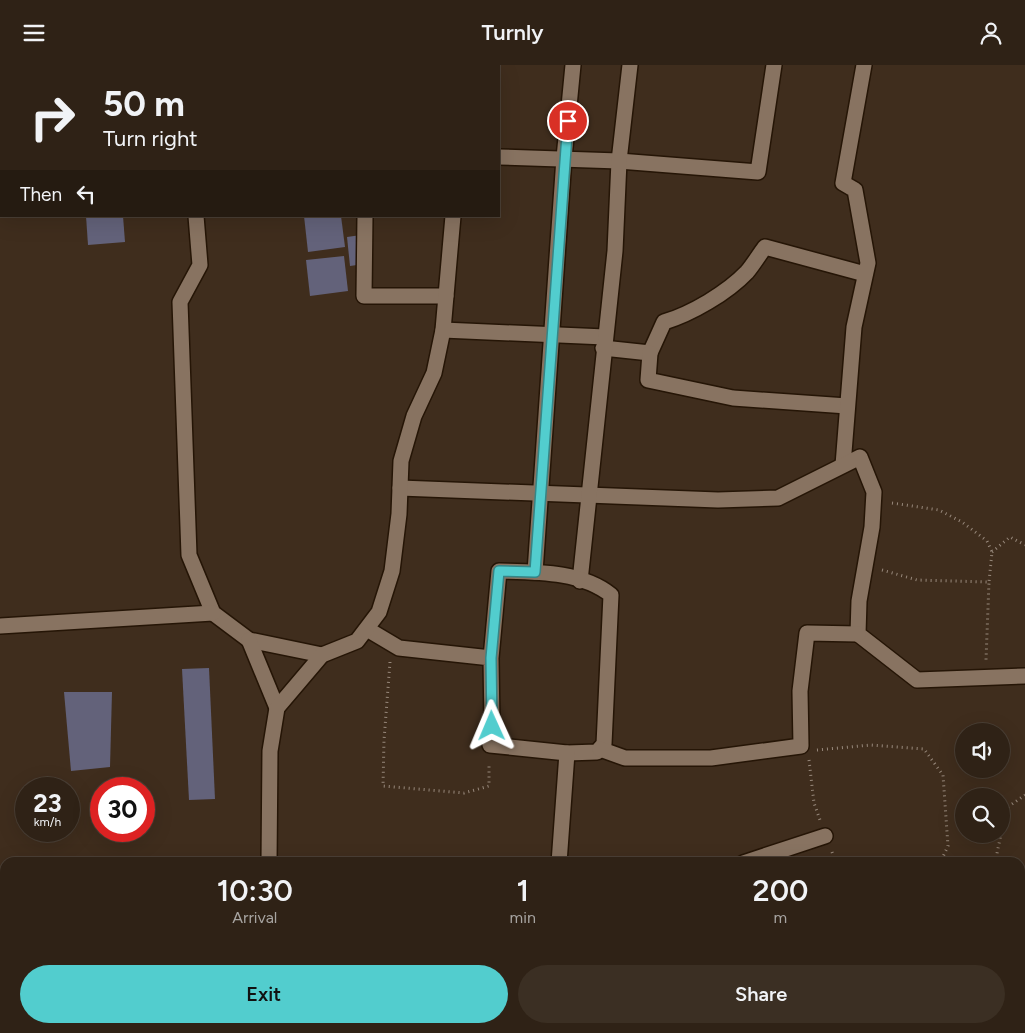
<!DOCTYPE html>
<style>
:root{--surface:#2f2216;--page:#3b2f23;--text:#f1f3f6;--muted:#a7a4a1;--line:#4a3f35;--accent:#52cdce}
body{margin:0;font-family:Figtree,sans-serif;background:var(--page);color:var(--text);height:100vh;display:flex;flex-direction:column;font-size:19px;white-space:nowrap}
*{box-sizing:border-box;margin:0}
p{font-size:16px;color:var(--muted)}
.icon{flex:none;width:28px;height:28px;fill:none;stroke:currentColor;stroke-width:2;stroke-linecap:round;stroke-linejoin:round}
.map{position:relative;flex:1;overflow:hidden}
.drawer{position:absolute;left:0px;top:792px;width:1025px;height:176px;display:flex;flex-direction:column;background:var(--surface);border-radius:15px 15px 0 0;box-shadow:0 5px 20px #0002,0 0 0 1px var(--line)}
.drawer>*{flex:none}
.banner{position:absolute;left:0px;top:0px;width:500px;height:152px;box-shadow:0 5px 20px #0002,0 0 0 1px var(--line);background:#2f2216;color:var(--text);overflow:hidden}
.buttons{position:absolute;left:955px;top:658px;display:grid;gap:10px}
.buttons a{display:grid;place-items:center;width:55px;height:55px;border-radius:50%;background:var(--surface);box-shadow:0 5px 20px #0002,0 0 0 1px var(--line);font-size:25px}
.speed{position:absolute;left:15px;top:712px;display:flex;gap:10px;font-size:25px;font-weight:700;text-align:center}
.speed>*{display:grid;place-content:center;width:65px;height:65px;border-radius:50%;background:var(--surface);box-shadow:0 5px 20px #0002,0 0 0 1px var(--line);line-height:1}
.speed small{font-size:12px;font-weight:400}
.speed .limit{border:8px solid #d22;background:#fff;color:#111}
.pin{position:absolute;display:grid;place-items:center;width:42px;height:42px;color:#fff;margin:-21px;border:2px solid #fff;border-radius:50%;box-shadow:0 1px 5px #0007}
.me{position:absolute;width:55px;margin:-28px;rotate:359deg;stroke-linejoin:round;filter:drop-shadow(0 0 4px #0008)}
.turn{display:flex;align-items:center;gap:18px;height:105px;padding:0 20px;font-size:22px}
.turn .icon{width:65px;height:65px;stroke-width:2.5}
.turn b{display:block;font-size:35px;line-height:42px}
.then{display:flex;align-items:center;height:48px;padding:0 20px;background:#0003;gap:10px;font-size:19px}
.eta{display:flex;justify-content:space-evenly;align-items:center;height:85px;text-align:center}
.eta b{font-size:30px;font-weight:600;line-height:35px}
.cta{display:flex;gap:10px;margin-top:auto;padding:10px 20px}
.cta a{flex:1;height:58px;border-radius:30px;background:var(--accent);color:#111;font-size:20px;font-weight:600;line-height:58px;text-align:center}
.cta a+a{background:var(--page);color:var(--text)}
header{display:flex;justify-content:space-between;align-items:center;height:65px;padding:0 20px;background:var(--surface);font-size:22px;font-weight:600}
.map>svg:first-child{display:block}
.building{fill:#63627a}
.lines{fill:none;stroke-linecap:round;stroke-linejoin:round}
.street-casing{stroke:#251506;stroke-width:18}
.path{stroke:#98897c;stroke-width:3;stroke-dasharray:1 4;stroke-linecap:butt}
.street{stroke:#887361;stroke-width:15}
.route-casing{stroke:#358586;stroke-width:12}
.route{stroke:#52cdce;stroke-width:9}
</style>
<header><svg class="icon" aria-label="menu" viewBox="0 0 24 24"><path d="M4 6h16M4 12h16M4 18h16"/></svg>Turnly<svg class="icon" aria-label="person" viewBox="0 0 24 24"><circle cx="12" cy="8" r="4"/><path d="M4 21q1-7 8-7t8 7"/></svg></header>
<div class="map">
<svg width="1025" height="968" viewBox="0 0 1025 968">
<rect width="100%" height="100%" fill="#3f2d1d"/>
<g class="building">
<path d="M 86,151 L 123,151 L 125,177 L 88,180 Z"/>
<path d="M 304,151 L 341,151 L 345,182 L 308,187 Z"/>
<path d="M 361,170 L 364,199 L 350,201 L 347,172 Z"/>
<path d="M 344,191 L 348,226 L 310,231 L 306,195 Z"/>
<path d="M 209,603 L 215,734 L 189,735 L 182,604 Z"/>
<path d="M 64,627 L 112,627 L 110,702 L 71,706 Z"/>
<path d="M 90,964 L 133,964 L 131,968 L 126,965 L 125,968 L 93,968 L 94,965 Z"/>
</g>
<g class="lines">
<defs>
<g id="street">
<path d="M 182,0 L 183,1"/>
<path d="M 309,0 L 309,1"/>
<path d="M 465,1 L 465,0"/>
<path d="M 499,92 L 619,96 L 758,107 L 774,0"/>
<path d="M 196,151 L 200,200 L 180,237 L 189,490 L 213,548 L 249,575 L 322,590"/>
<path d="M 365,151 L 364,231 L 446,231"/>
<path d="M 443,265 L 605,272"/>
<path d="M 603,283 L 650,288 L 664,257 C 691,249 727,228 747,207 C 753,200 759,190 765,182 L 865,209"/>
<path d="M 650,288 L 648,315 L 733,333 L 847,341"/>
<path d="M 843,400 L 854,262 L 868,198 L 855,125 L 843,118 L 864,0"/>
<path d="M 400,423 L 718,435 L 778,433 L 860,392 L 874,427 L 872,462 L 859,536 L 858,569 L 917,615 L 1025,611"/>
<path d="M 535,507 L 564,93 L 573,0"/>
<path d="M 580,516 L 615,186 L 619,96 L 630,0"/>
<path d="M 0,561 L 213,548"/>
<path d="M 367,564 L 399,583 L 491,593 L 499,506 C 536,507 581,506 611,530 L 604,679 L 597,687 L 567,688 L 490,680 L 492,661 L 491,593"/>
<path d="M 249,575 L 277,643"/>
<path d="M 600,684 L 625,693 L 711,693 L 801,681 L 800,626 L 807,568 L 858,569"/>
<path d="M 269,798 L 270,686 L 277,643 L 322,590 L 357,576 L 379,547 L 392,506 L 399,449 L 401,396 L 414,351 L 434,308 L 443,265 L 453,151"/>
<path d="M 559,798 L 567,688"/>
<path d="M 743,798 L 825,771"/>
<path d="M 0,865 L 5,869"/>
<path d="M 510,964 L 521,968"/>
<path d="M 715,964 L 719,968"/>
<path d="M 872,964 L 882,968"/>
<path d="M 233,968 L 236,964"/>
<path d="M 614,968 L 623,964"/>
</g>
</defs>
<use href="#street" class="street-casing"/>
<g class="path">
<path d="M 892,438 L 939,445 L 962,457 L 987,476 L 992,487 L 989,517"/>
<path d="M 992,487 L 1010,472 L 1025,480"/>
<path d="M 882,505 L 917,515 L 989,517 L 986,595"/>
<path d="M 390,597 L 384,675 L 383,721 L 464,728 L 489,721 L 489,698"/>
<path d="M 817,685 L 871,680 L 924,684 L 943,710 L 948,781 L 940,798"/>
<path d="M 809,695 L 814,738 L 820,755"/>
<path d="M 1001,765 L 1005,744 L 1025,730"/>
<path d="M 832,787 L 836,798"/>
<path d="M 995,798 L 1001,769"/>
<path d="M 1020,868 L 1025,869"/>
<path d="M 849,968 L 852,964"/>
</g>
<use href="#street" class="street"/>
</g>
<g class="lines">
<defs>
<path id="route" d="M 492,661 L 491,593 L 499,506 L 535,507 L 568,56"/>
</defs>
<use href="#route" class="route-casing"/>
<use href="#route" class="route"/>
</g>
</svg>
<div class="buttons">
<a><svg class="icon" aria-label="sound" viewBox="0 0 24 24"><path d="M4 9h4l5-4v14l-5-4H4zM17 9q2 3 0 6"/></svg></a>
<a><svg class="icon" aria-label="search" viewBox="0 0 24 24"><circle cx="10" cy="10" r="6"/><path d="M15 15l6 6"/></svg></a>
</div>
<div class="speed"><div>23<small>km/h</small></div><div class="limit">30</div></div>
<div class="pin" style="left:568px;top:56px;background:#d93025"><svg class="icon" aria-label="arrive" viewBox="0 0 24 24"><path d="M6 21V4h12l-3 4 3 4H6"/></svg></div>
<svg class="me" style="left:492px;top:661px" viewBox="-20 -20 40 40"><path d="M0-17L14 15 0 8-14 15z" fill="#52cdce" stroke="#fff" stroke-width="4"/></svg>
<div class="banner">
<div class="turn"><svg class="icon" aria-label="right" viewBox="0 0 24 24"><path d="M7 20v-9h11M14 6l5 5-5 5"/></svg><div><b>50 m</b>Turn right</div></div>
<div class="then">Then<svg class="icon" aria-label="left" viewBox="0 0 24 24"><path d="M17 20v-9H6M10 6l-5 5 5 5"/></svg></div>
</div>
<section class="drawer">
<div class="eta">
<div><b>10:30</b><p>Arrival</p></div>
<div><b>1</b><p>min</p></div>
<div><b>200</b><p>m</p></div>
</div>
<div class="cta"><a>Exit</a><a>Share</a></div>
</section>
</div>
